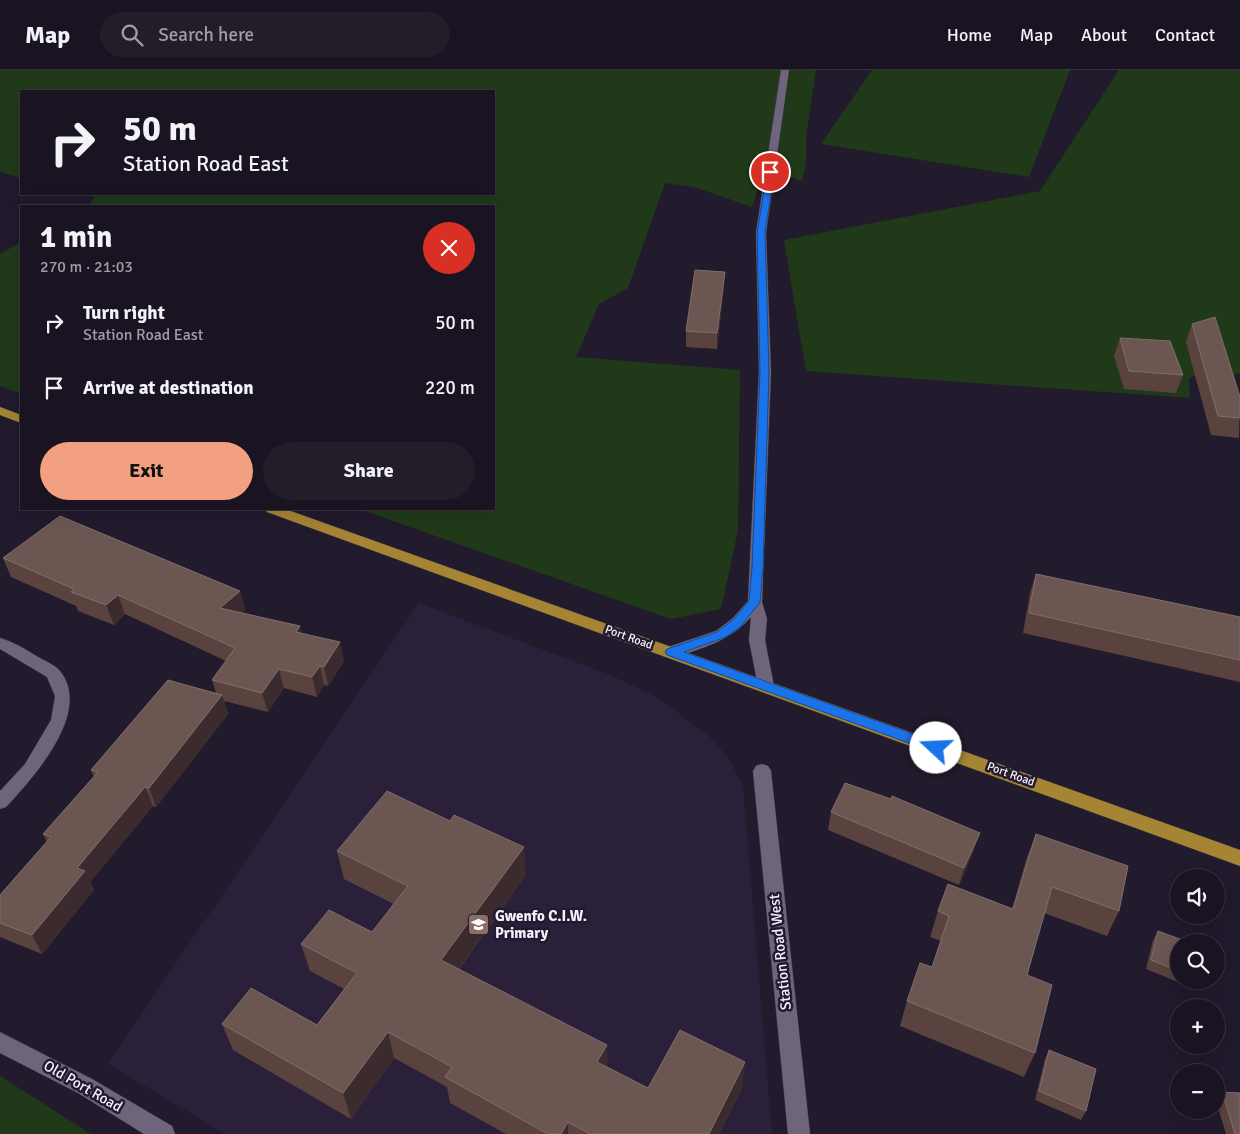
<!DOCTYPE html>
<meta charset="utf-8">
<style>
:root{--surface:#1a1422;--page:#231d2a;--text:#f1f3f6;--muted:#9f9ea5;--line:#383340;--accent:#f2a07f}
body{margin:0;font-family:Signika,sans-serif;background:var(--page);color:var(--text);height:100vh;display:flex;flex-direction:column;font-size:19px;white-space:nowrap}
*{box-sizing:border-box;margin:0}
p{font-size:16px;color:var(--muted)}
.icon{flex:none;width:28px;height:28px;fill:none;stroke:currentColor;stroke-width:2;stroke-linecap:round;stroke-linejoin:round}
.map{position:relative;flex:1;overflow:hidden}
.details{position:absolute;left:20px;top:135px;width:475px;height:305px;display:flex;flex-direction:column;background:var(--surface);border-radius:0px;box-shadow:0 5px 20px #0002,0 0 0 1px var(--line)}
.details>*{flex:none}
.top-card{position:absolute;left:20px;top:20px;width:475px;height:105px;border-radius:0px;box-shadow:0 5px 20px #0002,0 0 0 1px var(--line);background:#1a1422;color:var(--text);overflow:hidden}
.tools{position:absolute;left:1170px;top:799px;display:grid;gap:10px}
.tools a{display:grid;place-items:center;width:55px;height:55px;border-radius:50%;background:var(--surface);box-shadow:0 5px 20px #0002,0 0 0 1px var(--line);font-size:25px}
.pin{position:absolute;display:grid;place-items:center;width:42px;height:42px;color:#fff;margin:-21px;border:2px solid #fff;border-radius:50%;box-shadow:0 1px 5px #0007}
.me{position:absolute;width:55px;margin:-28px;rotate:290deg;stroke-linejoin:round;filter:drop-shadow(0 0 4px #0008)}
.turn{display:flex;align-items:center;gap:18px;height:105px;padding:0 20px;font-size:22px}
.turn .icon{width:65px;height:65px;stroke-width:2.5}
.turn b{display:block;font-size:35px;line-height:42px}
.round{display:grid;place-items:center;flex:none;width:52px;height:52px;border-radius:26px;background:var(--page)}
.headline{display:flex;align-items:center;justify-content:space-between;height:85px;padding:0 20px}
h1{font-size:30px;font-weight:700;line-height:38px}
.action{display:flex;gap:10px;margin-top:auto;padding:10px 20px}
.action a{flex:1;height:58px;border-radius:30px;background:var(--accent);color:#111;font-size:20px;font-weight:700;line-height:58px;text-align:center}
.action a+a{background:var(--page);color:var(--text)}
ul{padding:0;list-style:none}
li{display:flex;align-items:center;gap:15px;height:65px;padding:0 20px}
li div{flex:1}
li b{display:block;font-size:19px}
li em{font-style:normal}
header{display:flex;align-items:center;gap:30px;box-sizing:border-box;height:70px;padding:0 25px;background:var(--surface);border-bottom:1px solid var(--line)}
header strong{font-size:24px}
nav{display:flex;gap:28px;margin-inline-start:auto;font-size:18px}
.search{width:350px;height:45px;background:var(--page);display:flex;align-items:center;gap:12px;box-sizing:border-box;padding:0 18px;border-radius:28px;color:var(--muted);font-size:19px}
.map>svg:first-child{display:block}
.built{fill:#2a2039}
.green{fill:#203a19}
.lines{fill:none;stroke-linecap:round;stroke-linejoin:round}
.minor-casing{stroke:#3b3444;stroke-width:1}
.major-casing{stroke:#3b3444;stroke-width:1}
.minor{fill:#6e657d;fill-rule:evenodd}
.major{fill:#a58533;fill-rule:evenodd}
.wall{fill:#5a433e}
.shaded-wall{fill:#3c2b2e}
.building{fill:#6b5652;stroke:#806e6d}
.route{fill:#1a73e8;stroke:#114b97}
.labels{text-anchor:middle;stroke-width:5;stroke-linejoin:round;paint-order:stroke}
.street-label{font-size:12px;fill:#f6f1ff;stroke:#221a2d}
.near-poi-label{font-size:15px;font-weight:bold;fill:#f6f1ff;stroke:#221a2d;text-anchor:start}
.near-street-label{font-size:15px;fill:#f6f1ff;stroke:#221a2d}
</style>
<header>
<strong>Map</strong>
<div class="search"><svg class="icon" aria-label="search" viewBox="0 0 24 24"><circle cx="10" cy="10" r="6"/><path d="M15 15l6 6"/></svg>Search here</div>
<nav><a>Home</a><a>Map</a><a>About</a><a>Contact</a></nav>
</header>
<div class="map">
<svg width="1240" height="1064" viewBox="0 0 1240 1064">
<rect width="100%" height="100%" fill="#221a2d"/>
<path class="built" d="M 419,533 L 613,606 L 659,628 L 709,666 L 728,687 L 743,716 L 772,1064 L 225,1064 L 108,994 Z"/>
<g class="green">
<path d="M 0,0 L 816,0 L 806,67 L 806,94 L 802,111 L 748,93 L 761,109 L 752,137 L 694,117 L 665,113 L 628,218 L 599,234 L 576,287 L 740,300 L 738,460 L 721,539 L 671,549 L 359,439 L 494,439 L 494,136 L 88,136 L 95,127 L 84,124 L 494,124 L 494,21 L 21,21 L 21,108 L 0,102 Z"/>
<path d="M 872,0 L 1070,0 L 1029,107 L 821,74 Z"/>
<path d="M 1119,0 L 1240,0 L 1240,304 L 1204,302 L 1189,308 L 1190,328 L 806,301 L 784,170 L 1040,121 Z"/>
<path d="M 21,172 L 21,324 L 0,316 L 0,184 Z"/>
<path d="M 0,1006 L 91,1064 L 0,1064 Z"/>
</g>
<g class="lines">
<defs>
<g id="minor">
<path d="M 781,0 L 789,0 L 766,163 L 771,302 L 762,532 L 767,549 L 765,570 L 774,616 L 772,620 L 766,622 L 760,620 L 758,616 L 749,570 L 751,547 C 730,571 701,579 671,588 L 665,586 L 663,582 L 665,578 L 716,561 L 732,549 L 748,531 L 759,302 L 756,163 Z"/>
<path d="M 0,568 C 14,572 25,579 38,587 C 45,591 55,595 60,601 C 93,642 33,708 6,737 L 0,739 L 0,721 L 25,694 L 51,650 L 55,626 L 47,607 L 0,579 Z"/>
<path d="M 762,694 L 768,696 L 771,701 L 810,1064 L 788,1064 L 753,701 L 756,696 Z"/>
<path d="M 0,962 L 92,1009 L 172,1056 L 175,1064 L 144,1064 L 78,1023 L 0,983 Z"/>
</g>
<g id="major">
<path d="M 0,337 L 21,345 L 21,353 L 0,345 Z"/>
<path d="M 265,439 L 285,439 L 1240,780 L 1240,796 L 267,442 Z"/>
</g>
</defs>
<use href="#minor" class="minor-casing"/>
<use href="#major" class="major-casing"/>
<use href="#minor" class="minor"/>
<use href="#major" class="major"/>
</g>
<g class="wall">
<path d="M 724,217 L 717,279 L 686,277 L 686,261 Z"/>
<path d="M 1192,254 L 1240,327 L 1239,368 L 1211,365 L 1186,272 Z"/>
<path d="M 1120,268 L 1183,305 L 1176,323 L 1124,319 L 1114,286 Z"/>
<path d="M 3,488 L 240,521 L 245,540 L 242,543 L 300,556 L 301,563 L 344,591 L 328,616 L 324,615 L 317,627 L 284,618 L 268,642 L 224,631 L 228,644 L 156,737 L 153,736 L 90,812 L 94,820 L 42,884 L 0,867 L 0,825 L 47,772 L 43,764 L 94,707 L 91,700 L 216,623 L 212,610 L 226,591 L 125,544 L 114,555 L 78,541 L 76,536 L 11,507 Z"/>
<path d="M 1036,504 L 1240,547 L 1240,612 L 1023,563 L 1030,523 Z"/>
<path d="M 831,742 L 974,780 L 959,815 L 828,760 Z"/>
<path d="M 1036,764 L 1119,841 L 1107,866 L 1044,843 L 1027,905 L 1035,983 L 1024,1007 L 900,956 L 907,931 L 932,897 L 941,871 L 930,867 L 938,841 L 1012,839 L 1026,790 Z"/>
<path d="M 337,781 L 526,805 L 459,899 L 608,997 L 648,1018 L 742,1018 L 719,1064 L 506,1064 L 450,1033 L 447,1017 L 394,988 L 351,1049 L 233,980 L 222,954 L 317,955 L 344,919 L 310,901 L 301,874 L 372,862 L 394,834 L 344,809 Z"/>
<path d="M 1158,861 L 1179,872 L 1179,910 L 1191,910 L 1188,916 L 1146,899 L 1153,870 Z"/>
<path d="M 1049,980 L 1086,1041 L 1081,1050 L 1035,1030 L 1045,989 Z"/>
<path d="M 1222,1022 L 1240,1064 L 1226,1064 L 1216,1031 Z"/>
</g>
<g class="shaded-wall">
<path d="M 725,202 L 724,217 L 717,279 L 717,263 Z"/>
<path d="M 240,521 L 245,540 L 226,557 L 220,538 Z"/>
<path d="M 118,525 L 125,544 L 114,555 L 106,535 Z"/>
<path d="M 300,556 L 304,576 L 296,562 Z"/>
<path d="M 340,572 L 344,591 L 328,616 L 324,597 Z"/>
<path d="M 320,596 L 324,615 L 317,627 L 312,607 Z"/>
<path d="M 279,599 L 284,618 L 268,642 L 262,623 Z"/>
<path d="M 222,625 L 228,644 L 156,737 L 149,718 Z"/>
<path d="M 145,717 L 153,736 L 90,812 L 94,820 L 42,884 L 32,865 L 77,798 Z"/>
<path d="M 980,763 L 974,780 L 959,815 L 964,798 Z"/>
<path d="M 524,777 L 526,805 L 446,916 L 441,890 Z"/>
<path d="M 388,962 L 394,988 L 351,1049 L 343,1023 Z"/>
<path d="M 607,975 L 608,1001 L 597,992 Z"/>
<path d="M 745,992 L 742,1018 L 719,1064 L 709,1064 Z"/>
<path d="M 568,1052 L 568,1064 L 561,1064 Z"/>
</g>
<g class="building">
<path d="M 695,200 L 725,202 L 717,263 L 686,261 Z"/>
<path d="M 1215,247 L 1240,327 L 1240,348 L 1218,346 L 1192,254 Z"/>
<path d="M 1120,268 L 1170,271 L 1183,305 L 1129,301 Z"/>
<path d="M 60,446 L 240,521 L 220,538 L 300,556 L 296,562 L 340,572 L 324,597 L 320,596 L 312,607 L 279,599 L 262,623 L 212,610 L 235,578 L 118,525 L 106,535 L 71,522 L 74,519 L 3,488 Z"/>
<path d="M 1036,504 L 1240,547 L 1240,590 L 1029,543 Z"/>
<path d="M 168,610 L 222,625 L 149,718 L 145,717 L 77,798 L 85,801 L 32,865 L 0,853 L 0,825 L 51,767 L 43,764 L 98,702 L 91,700 Z"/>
<path d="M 845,713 L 891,729 L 892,726 L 980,763 L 964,798 L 831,742 Z"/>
<path d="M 387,721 L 450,751 L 454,745 L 524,777 L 441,890 L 607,975 L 597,992 L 648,1018 L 680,960 L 745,992 L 709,1064 L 590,1064 L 568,1052 L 561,1064 L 548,1064 L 445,1007 L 452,997 L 388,962 L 343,1023 L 222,954 L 251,918 L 317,955 L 357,903 L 301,874 L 329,840 L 372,862 L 408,816 L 337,781 Z"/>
<path d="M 1036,764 L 1128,796 L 1119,841 L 1052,817 L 1027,905 L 1052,915 L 1035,983 L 907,931 L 920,893 L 932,897 L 949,846 L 938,841 L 948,814 L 1013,839 Z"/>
<path d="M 1158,861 L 1188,872 L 1179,872 L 1179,901 L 1151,890 Z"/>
<path d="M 1049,980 L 1096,999 L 1086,1041 L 1039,1021 Z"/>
<path d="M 1222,1022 L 1240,1023 L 1240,1064 L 1235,1064 Z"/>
</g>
<path class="route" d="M 770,99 L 774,102 L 765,163 L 769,302 L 763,497 L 760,532 L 741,556 L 726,567 L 684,582 L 941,674 L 943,678 L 941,681 L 936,683 L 667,585 L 665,582 L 667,579 L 717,562 L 733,550 L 749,531 L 752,497 L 760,302 L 757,163 L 767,102 Z"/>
<defs>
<symbol id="school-square" viewBox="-11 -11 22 22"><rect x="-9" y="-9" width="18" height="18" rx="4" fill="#8d6e63" stroke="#221a2d"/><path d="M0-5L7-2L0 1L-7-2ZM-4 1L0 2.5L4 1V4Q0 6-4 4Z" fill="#fff"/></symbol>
</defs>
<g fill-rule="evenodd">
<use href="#school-square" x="466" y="842" width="25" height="25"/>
</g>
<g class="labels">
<g class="street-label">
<text transform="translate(629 567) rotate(20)" y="4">Port Road</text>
<text transform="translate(1011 704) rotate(20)" y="4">Port Road</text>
</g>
<g class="near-poi-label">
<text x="495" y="851">Gwenfo C.I.W.<tspan x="495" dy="17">Primary</tspan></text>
</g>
<g class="near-street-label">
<text transform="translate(780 882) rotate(-96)" y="5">Station Road West</text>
<text transform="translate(83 1016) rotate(30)" y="5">Old Port Road</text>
</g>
</g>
</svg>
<div class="tools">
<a><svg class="icon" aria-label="sound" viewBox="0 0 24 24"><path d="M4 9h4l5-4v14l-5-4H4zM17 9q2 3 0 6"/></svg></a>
<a><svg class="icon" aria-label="search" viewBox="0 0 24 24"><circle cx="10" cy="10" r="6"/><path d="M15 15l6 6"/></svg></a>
<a>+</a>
<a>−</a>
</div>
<div class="pin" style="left:770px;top:102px;background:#d93025"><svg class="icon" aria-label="arrive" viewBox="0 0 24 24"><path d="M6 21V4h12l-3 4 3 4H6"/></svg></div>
<svg class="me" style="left:936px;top:678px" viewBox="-20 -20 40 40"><circle r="19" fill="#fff"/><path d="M0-13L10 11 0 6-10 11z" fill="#1a73e8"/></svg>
<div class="top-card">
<div class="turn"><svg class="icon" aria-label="right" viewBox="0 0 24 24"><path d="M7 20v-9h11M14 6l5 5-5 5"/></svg><div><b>50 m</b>Station Road East</div></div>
</div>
<section class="details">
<div class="headline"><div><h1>1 min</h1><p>270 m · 21:03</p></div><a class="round" style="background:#d93025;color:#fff"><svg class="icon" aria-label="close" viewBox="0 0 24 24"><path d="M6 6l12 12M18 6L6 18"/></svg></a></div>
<ul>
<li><svg class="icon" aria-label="right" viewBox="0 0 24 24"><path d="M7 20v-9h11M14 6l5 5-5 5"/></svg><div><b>Turn right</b><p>Station Road East</p></div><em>50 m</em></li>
<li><svg class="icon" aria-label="arrive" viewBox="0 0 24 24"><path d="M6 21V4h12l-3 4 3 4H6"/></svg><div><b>Arrive at destination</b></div><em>220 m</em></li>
</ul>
<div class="action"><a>Exit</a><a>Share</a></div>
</section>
</div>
